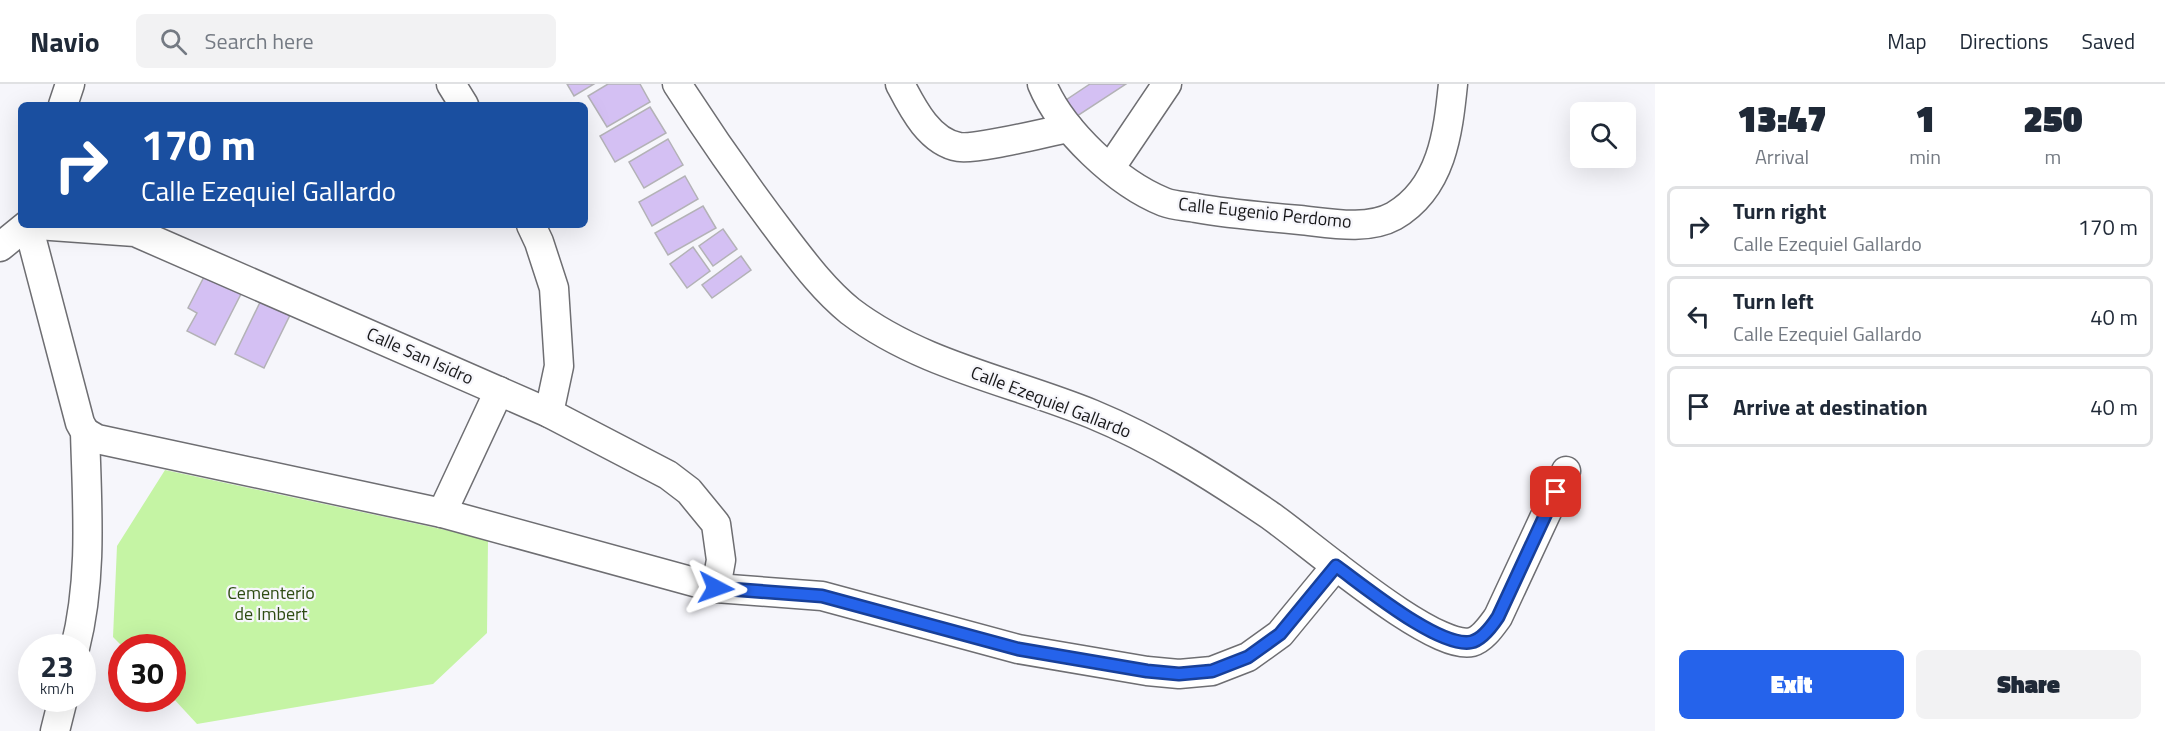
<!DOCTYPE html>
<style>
:root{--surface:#fff;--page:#f2f2f3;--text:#1f2937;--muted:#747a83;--line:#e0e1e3;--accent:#2563eb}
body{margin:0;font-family:"Titillium Web",sans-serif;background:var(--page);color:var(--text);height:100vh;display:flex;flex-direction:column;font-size:22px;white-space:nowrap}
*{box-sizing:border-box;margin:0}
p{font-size:20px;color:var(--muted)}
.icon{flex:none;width:33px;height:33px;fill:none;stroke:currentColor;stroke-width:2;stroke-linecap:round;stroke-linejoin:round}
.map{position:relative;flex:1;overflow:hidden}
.details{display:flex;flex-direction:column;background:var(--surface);width:510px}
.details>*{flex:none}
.top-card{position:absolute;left:18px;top:18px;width:570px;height:126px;border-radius:9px;box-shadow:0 6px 24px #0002;background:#1a4fa0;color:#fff;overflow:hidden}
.buttons{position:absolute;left:1570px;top:18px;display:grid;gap:12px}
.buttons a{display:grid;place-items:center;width:66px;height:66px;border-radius:9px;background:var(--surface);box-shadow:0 6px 24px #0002;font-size:30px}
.speed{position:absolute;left:18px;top:550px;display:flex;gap:12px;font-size:30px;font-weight:700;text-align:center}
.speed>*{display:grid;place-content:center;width:78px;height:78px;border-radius:50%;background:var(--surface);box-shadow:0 6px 24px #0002;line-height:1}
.speed small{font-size:15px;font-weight:400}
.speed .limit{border:9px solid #d22;background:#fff;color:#111}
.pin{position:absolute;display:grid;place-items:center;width:51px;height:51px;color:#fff;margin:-26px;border-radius:12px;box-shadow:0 3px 9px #0006}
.me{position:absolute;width:66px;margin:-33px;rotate:94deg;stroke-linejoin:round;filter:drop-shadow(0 0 4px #0008)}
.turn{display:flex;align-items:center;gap:21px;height:126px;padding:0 24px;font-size:27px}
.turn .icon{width:78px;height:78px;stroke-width:2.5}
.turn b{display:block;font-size:42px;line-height:51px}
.eta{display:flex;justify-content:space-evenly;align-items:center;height:102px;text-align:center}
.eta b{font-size:36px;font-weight:800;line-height:42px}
.action{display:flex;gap:12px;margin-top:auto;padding:12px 24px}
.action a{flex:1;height:69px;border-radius:9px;background:var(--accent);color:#fff;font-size:24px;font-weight:800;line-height:69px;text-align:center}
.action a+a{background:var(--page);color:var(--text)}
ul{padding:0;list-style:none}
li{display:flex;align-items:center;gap:18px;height:81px;margin:0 12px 9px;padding:0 12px;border:3px solid var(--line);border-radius:9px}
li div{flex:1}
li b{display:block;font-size:22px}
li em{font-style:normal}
header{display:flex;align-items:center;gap:36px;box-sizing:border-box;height:84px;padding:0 30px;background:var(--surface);border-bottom:2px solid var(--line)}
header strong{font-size:28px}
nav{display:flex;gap:33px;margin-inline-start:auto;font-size:21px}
.search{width:420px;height:54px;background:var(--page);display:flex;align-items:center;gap:15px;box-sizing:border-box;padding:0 21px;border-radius:9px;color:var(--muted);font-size:22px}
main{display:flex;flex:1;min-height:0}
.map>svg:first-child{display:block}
.green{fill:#c5f4a4}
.building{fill:#d4c0f3;stroke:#b3b2b6;stroke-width:1.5}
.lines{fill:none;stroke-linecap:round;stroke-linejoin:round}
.street-casing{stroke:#6e6e72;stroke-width:31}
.street{stroke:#fff;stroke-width:28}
.route-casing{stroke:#184099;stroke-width:15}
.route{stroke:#2563eb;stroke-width:10}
.labels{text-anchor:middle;stroke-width:4.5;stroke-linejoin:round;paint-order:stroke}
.street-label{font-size:18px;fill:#18181a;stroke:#f6f6fb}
.park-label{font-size:18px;fill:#2d4b12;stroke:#f6f6fb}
</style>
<header>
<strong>Navio</strong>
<div class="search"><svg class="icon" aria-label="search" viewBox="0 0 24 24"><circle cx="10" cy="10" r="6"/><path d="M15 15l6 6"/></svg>Search here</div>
<nav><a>Map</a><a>Directions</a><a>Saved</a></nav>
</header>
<main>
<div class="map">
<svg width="1655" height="647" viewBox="0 0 1655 647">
<rect width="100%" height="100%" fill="#f6f6fb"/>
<path class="green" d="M 165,386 L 488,455 L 487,549 L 433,600 L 197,640 L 173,614 L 172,564 L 124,564 L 113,553 L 117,462 Z"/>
<g class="building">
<path d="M 567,0 L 594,0 L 574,12 Z"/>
<path d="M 608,0 L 640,0 L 650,18 L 607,43 L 588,12 Z"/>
<path d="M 1090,0 L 1126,0 L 1068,38 L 1057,22 Z"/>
<path d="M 650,23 L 666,49 L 615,78 L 600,52 Z"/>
<path d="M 668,55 L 683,81 L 644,104 L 629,78 Z"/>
<path d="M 685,92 L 698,115 L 652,142 L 639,118 Z"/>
<path d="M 703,122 L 716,144 L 668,171 L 655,149 Z"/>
<path d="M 723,145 L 737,165 L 713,182 L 699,162 Z"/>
<path d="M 693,163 L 710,187 L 687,204 L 670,180 Z"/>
<path d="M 741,172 L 751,186 L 712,214 L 702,201 Z"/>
<path d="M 206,189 L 242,208 L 215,261 L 187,247 L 197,229 L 188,224 Z"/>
<path d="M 264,210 L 293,225 L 264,284 L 235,270 Z"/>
</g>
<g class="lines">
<defs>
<g id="street">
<path d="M 451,0 L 464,21"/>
<path d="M 677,0 C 711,53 746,103 784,153 C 804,179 824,206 850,227 C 921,281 1011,297 1092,330 C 1155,356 1212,392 1268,430 C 1305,455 1433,568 1472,558 C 1483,555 1492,541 1498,533 L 1566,387"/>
<path d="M 900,0 C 912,23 929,58 959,63 C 977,66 1047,48 1069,44"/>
<path d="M 1042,0 C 1061,46 1117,99 1164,118 C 1174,122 1186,122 1196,124 C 1230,130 1265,133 1300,136 C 1329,139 1367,147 1394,132 C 1442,104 1448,49 1453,0"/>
<path d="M 63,21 L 70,0"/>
<path d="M 1111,83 L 1167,0"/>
<path d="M 28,141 L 80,339 L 85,348 C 87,421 93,493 75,564"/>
<path d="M 37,141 L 135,148 L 549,329 L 668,391 L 689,407 L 716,440 L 721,476 L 716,504"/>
<path d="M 531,141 L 539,158 L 554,204 L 559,282 L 549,329"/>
<path d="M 0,163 L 27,141"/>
<path d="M 85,348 L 97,355 L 442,429 L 716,504 L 822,512 L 1018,565 L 1147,587 L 1179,590 L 1212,587 L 1248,573 L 1280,550 L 1336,482"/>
<path d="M 442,429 L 499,307"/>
<path d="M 55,647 L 63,615"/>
</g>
</defs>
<use href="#street" class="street-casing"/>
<use href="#street" class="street"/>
</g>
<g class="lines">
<defs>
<path id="route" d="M 716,504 L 822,512 L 1018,565 L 1147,587 L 1179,590 L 1212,587 L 1248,573 L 1280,550 L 1336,482 C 1364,502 1439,564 1471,558 C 1482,556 1492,542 1498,533 L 1556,408"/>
</defs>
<use href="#route" class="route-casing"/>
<use href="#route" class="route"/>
</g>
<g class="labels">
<g class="street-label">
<text transform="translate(1265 129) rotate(6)" y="6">Calle Eugenio Perdomo</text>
<text transform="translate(420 272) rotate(24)" y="6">Calle San Isidro</text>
<text transform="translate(1051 318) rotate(21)" y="6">Calle Ezequiel Gallardo</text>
</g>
<g class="park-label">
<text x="271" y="515">Cementerio<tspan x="271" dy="21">de Imbert</tspan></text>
</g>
</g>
</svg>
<div class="buttons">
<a><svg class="icon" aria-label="search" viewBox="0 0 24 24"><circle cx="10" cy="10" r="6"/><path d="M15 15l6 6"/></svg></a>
</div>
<div class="speed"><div>23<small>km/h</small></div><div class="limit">30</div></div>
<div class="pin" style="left:1556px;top:408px;background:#d93025"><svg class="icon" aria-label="arrive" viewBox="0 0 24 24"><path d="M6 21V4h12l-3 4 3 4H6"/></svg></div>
<svg class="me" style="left:716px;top:504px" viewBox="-20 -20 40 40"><path d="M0-17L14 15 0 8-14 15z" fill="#2563eb" stroke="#fff" stroke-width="4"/></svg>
<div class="top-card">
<div class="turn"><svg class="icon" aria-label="right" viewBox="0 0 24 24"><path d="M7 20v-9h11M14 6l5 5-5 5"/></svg><div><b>170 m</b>Calle Ezequiel Gallardo</div></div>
</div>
</div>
<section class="details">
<div class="eta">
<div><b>13:47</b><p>Arrival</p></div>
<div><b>1</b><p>min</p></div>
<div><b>250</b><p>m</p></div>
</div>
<ul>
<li><svg class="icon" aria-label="right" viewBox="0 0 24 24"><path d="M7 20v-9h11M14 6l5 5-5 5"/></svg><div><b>Turn right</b><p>Calle Ezequiel Gallardo</p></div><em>170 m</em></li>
<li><svg class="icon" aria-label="left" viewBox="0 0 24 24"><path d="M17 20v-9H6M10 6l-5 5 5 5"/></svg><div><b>Turn left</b><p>Calle Ezequiel Gallardo</p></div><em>40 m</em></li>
<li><svg class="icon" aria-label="arrive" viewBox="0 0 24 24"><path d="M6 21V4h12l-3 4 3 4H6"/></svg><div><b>Arrive at destination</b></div><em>40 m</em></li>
</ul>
<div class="action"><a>Exit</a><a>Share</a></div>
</section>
</main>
